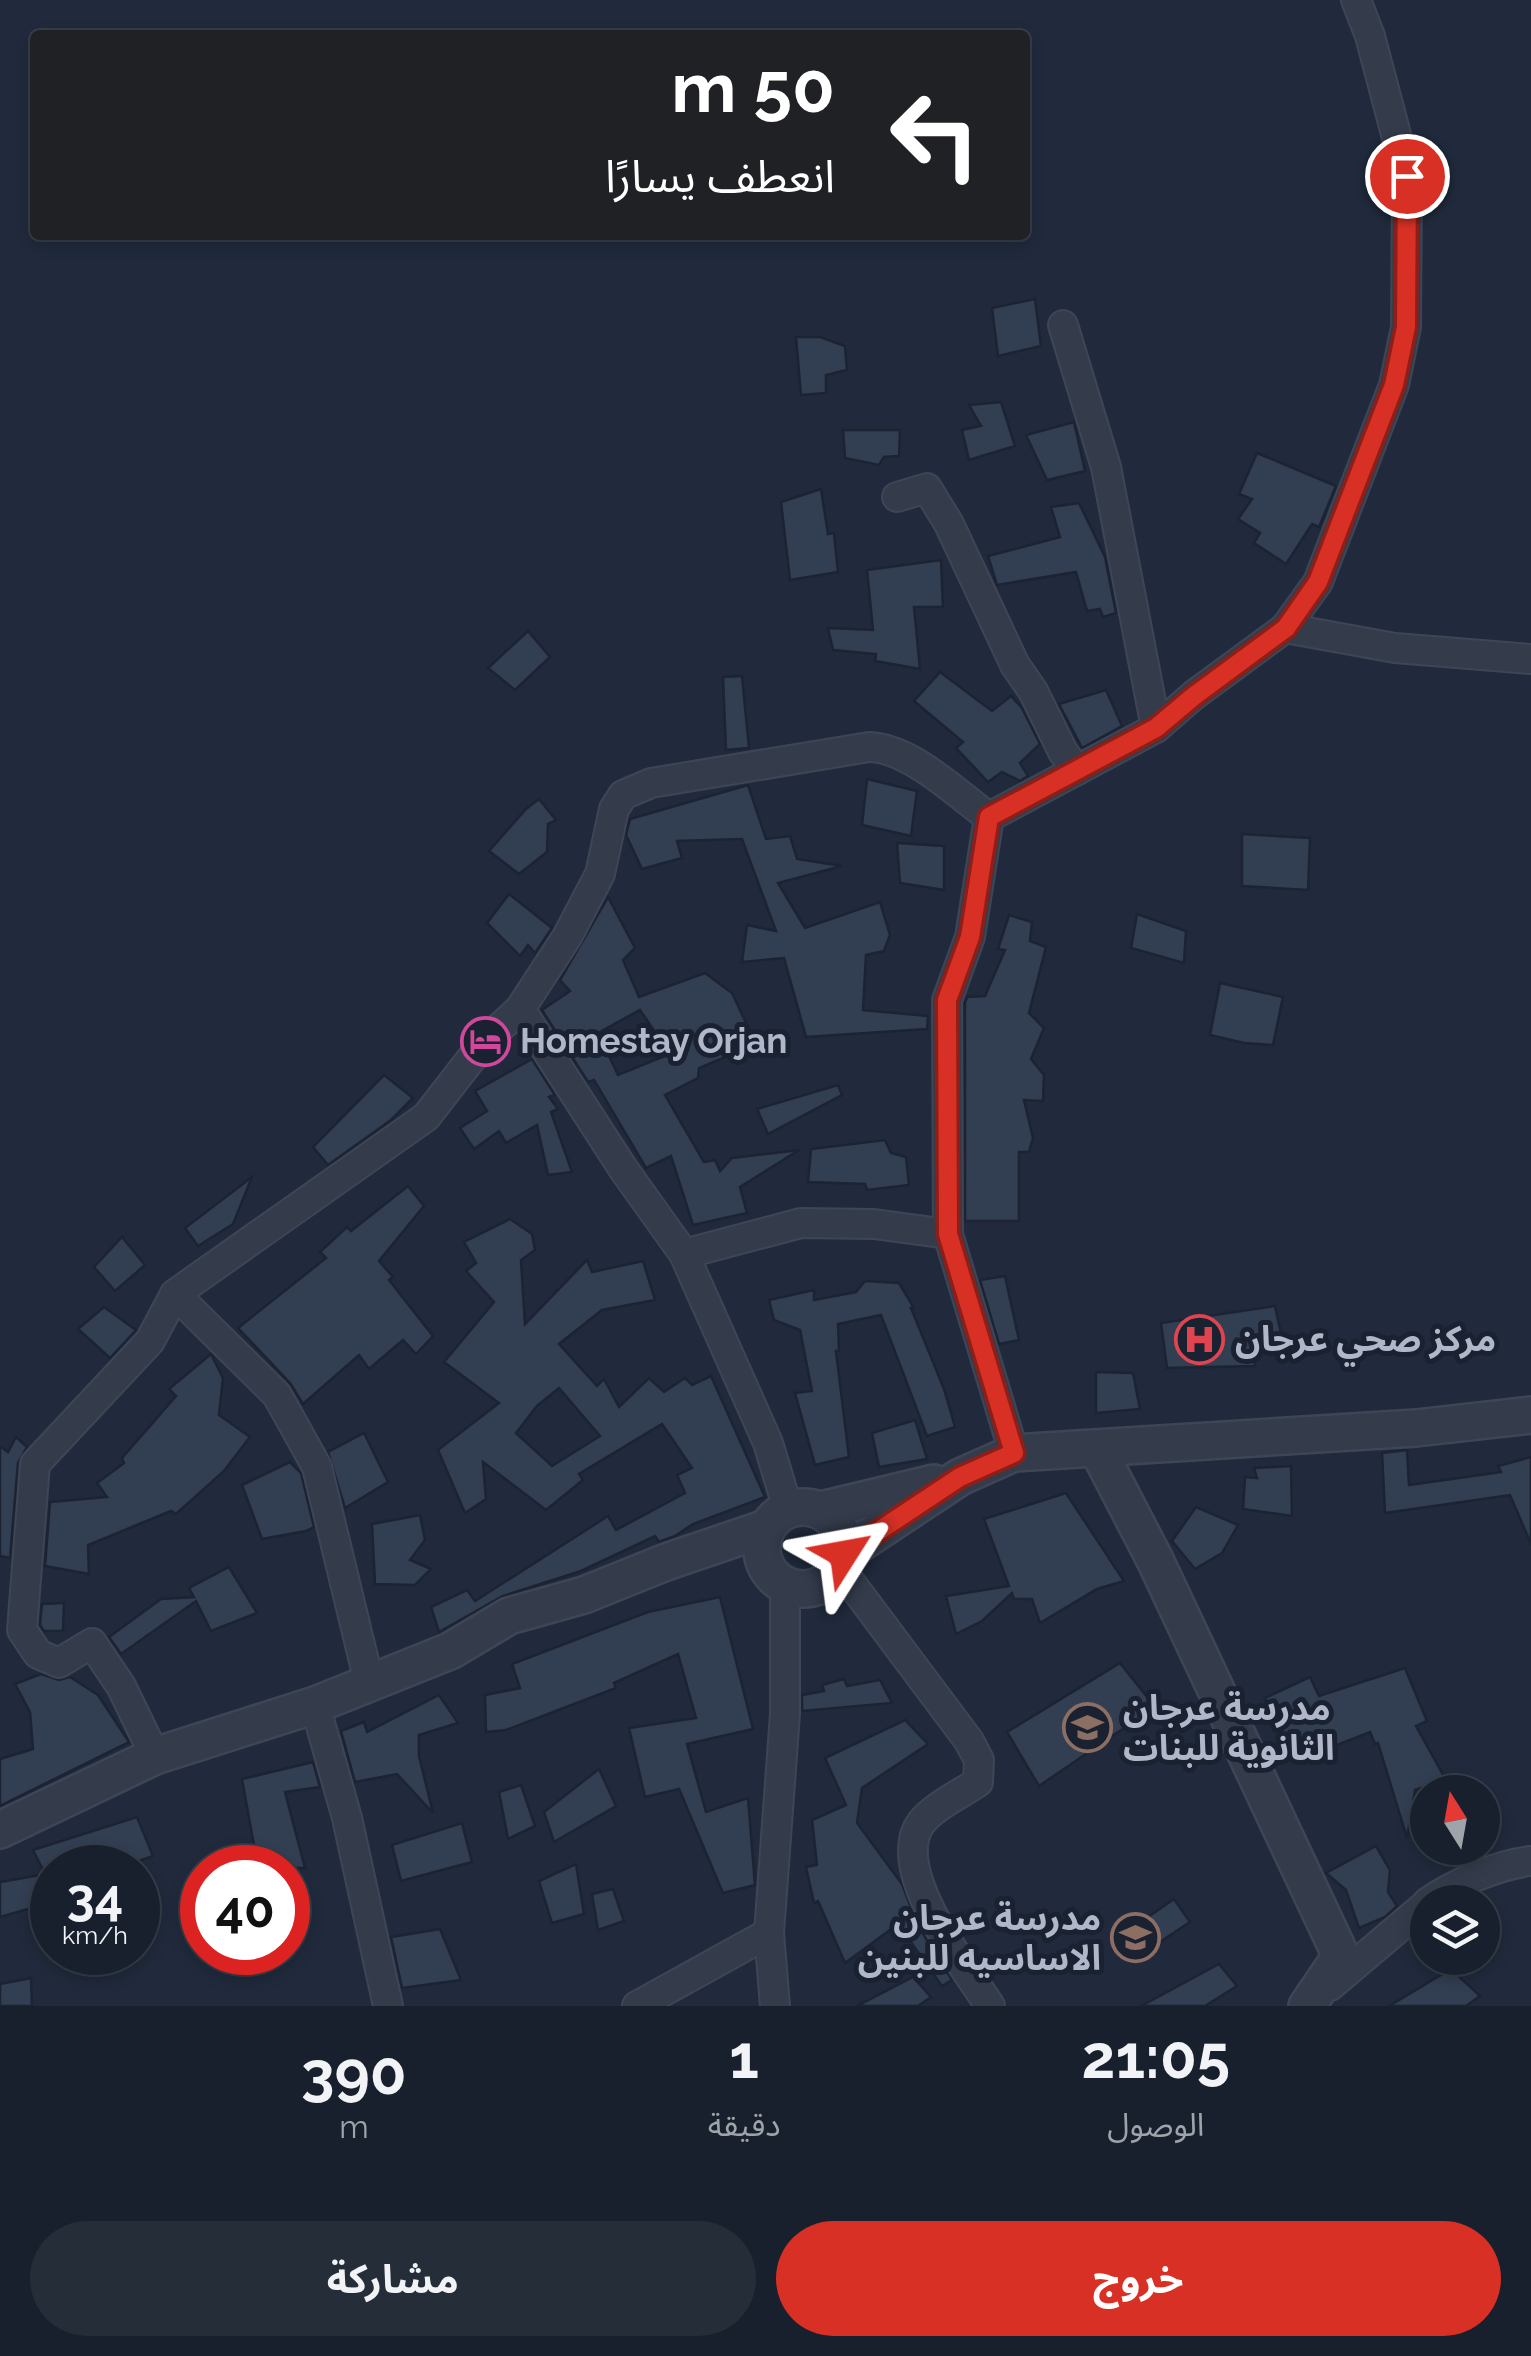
<!DOCTYPE html>
<html lang="ar">
<meta charset="utf-8">
<style>
:root{--surface:#18202d;--page:#252d39;--text:#f1f3f6;--muted:#9fa3aa;--line:#363e49;--accent:#d93025}
body{margin:0;font-family:Raleway,"Noto Sans Arabic",sans-serif;background:var(--page);color:var(--text);direction:rtl;height:100vh;display:flex;flex-direction:column;font-size:38px;white-space:nowrap}
*{box-sizing:border-box;margin:0}
p{font-size:32px;color:var(--muted)}
.icon{flex:none;width:55px;height:55px;fill:none;stroke:currentColor;stroke-width:2;stroke-linecap:round;stroke-linejoin:round}
.map{position:relative;height:2006px;overflow:hidden;direction:ltr}
.drawer{display:flex;flex-direction:column;background:var(--surface);flex:1}
.drawer>*{flex:none}
.banner{position:absolute;left:30px;top:30px;width:1000px;height:210px;border-radius:10px;box-shadow:0 5px 15px #0003,0 0 0 2px var(--line);direction:rtl;background:#202124;color:#fff;overflow:hidden}
.needle{width:65px;rotate:349deg}
.fabs{position:absolute;left:1410px;top:1775px;display:grid;gap:20px}
.fabs a{display:grid;place-items:center;width:90px;height:90px;border-radius:50%;background:var(--surface);box-shadow:0 5px 15px #0003,0 0 0 2px var(--line);font-size:50px}
.speed{position:absolute;left:30px;top:1845px;display:flex;gap:20px;font-size:50px;font-weight:700;text-align:center}
.speed>*{display:grid;place-content:center;width:130px;height:130px;border-radius:50%;background:var(--surface);box-shadow:0 5px 15px #0003,0 0 0 2px var(--line);line-height:1}
.speed small{font-size:25px;font-weight:400}
.speed .limit{border:15px solid #d22;background:#fff;color:#111}
.pin{position:absolute;display:grid;place-items:center;width:85px;height:85px;color:#fff;margin:-42px;border:5px solid #fff;border-radius:50%;box-shadow:0 2px 10px #0007}
.me{position:absolute;width:110px;margin:-55px;rotate:56deg;stroke-linejoin:round;filter:drop-shadow(0 0 8px #0008)}
.turn{display:flex;align-items:center;gap:35px;height:210px;padding:0 30px;font-size:45px}
.turn .icon{width:130px;height:130px;stroke-width:2.5}
.turn b{display:block;font-size:70px;line-height:85px}
.eta{display:flex;justify-content:space-evenly;align-items:center;height:170px;text-align:center}
.eta b{font-size:60px;font-weight:700;line-height:70px}
.primary-button{display:flex;gap:20px;margin-top:auto;padding:20px 30px}
.primary-button a{flex:1;height:115px;border-radius:60px;background:var(--accent);color:#fff;font-size:40px;font-weight:700;line-height:115px;text-align:center}
.primary-button a+a{background:var(--page);color:var(--text)}
.map>svg:first-child{display:block}
.building{fill:#323e52;stroke:#1c2333;stroke-width:2.5;fill-rule:evenodd}
.lines{fill:none;stroke-linecap:round;stroke-linejoin:round}
.minor-casing{stroke:#3e4555;stroke-width:32}
.tertiary-casing{stroke:#3e4555;stroke-width:40}
.minor{stroke:#343c4c;stroke-width:28}
.tertiary{stroke:#343c4c;stroke-width:35}
.route-casing{stroke:#8d1f18;stroke-width:25}
.route{stroke:#d93025;stroke-width:18}
.labels{text-anchor:middle;stroke-width:10;stroke-linejoin:round;paint-order:stroke}
.poi-label{font-size:35px;font-weight:bold;fill:#afb7c8;stroke:#1a2131;text-anchor:start}
</style>
<div class="map">
<svg width="1531" height="2006" viewBox="0 0 1531 2006">
<rect width="100%" height="100%" fill="#202a3c"/>
<g class="building">
<path d="M 1035,299 L 1041,346 L 998,356 L 992,308 Z"/>
<path d="M 796,337 L 820,337 L 845,346 L 847,370 L 826,375 L 826,393 L 801,395 Z"/>
<path d="M 1001,402 L 1015,446 L 969,460 L 962,430 L 981,426 L 969,405 Z"/>
<path d="M 1074,422 L 1085,471 L 1047,480 L 1026,435 Z"/>
<path d="M 843,430 L 900,430 L 899,456 L 884,457 L 879,465 L 845,458 Z"/>
<path d="M 1257,453 L 1336,486 L 1319,527 L 1312,524 L 1286,564 L 1254,543 L 1260,533 L 1238,519 L 1252,499 L 1239,494 Z"/>
<path d="M 821,489 L 828,534 L 834,533 L 838,572 L 790,580 L 781,502 Z"/>
<path d="M 1079,503 L 1105,557 L 1116,613 L 1103,617 L 1100,609 L 1087,611 L 1076,572 L 997,585 L 988,556 L 1060,537 L 1051,507 Z"/>
<path d="M 941,560 L 943,607 L 914,607 L 920,669 L 875,661 L 876,654 L 833,650 L 828,628 L 873,630 L 867,570 Z"/>
<path d="M 528,631 L 550,657 L 515,690 L 488,668 Z"/>
<path d="M 940,672 L 992,711 L 1011,696 L 1022,708 L 1040,744 L 1020,763 L 1028,776 L 1020,781 L 1002,772 L 988,782 L 956,748 L 963,742 L 914,701 Z"/>
<path d="M 742,676 L 749,748 L 726,750 L 723,677 Z"/>
<path d="M 1106,690 L 1122,726 L 1082,748 L 1059,704 Z"/>
<path d="M 867,779 L 917,791 L 911,836 L 862,825 Z"/>
<path d="M 748,785 L 766,839 L 790,836 L 797,859 L 842,866 L 778,883 L 805,928 L 880,902 L 890,935 L 884,951 L 866,955 L 863,1010 L 928,1016 L 927,1029 L 806,1037 L 784,958 L 742,962 L 747,925 L 776,931 L 742,839 L 677,841 L 682,858 L 642,869 L 626,835 L 630,819 Z"/>
<path d="M 539,799 L 556,820 L 548,824 L 547,852 L 519,874 L 489,851 L 526,809 Z"/>
<path d="M 1242,834 L 1310,838 L 1308,890 L 1242,886 Z"/>
<path d="M 897,843 L 944,846 L 944,890 L 900,883 Z"/>
<path d="M 509,894 L 552,928 L 535,953 L 528,945 L 520,956 L 487,923 Z"/>
<path d="M 608,897 L 635,948 L 623,960 L 639,997 L 705,973 L 732,993 L 756,1044 L 699,1068 L 698,1078 L 665,1095 L 704,1162 L 715,1160 L 720,1171 L 732,1158 L 799,1150 L 740,1187 L 747,1213 L 693,1225 L 671,1156 L 646,1168 L 594,1080 L 588,1082 L 542,1010 L 570,991 L 560,980 ZM 640,1010 L 670,1054 L 618,1075 L 598,1033 Z"/>
<path d="M 1137,914 L 1186,931 L 1184,963 L 1131,948 Z"/>
<path d="M 1009,915 L 1032,922 L 1030,941 L 1046,947 L 1029,1013 L 1044,1028 L 1031,1059 L 1044,1075 L 1043,1101 L 1024,1100 L 1033,1138 L 1029,1152 L 1019,1152 L 1019,1221 L 965,1221 L 965,1003 L 967,997 L 985,996 L 1005,950 L 998,949 Z"/>
<path d="M 1220,983 L 1283,997 L 1273,1045 L 1244,1043 L 1210,1035 Z"/>
<path d="M 532,1059 L 555,1095 L 549,1097 L 558,1109 L 551,1112 L 572,1172 L 548,1175 L 537,1125 L 506,1143 L 499,1131 L 474,1149 L 460,1128 L 487,1111 L 475,1091 Z"/>
<path d="M 384,1075 L 413,1098 L 391,1120 L 328,1165 L 313,1147 Z"/>
<path d="M 838,1085 L 842,1095 L 768,1134 L 757,1109 Z"/>
<path d="M 885,1140 L 891,1153 L 906,1157 L 909,1185 L 867,1190 L 865,1184 L 808,1182 L 811,1149 Z"/>
<path d="M 252,1177 L 233,1224 L 198,1246 L 185,1228 Z"/>
<path d="M 408,1186 L 424,1206 L 379,1261 L 393,1277 L 389,1280 L 433,1336 L 416,1354 L 403,1340 L 369,1369 L 359,1355 L 303,1404 L 290,1383 L 238,1328 L 326,1258 L 320,1252 L 347,1227 L 351,1231 Z"/>
<path d="M 510,1219 L 532,1234 L 535,1250 L 521,1260 L 525,1324 L 587,1260 L 592,1272 L 643,1261 L 655,1300 L 602,1310 L 559,1344 L 597,1386 L 604,1379 L 619,1407 L 649,1378 L 664,1392 L 685,1378 L 692,1385 L 711,1376 L 765,1497 L 693,1524 L 675,1536 L 659,1542 L 655,1536 L 581,1571 L 503,1596 L 439,1632 L 431,1607 L 467,1590 L 475,1601 L 608,1516 L 616,1530 L 685,1493 L 677,1475 L 692,1468 L 662,1424 L 579,1474 L 583,1480 L 546,1510 L 483,1462 L 486,1499 L 465,1513 L 438,1450 L 499,1403 L 444,1362 L 494,1302 L 466,1271 L 476,1263 L 464,1242 ZM 559,1388 L 600,1436 L 552,1466 L 516,1433 L 537,1406 Z"/>
<path d="M 122,1237 L 145,1265 L 115,1291 L 94,1267 Z"/>
<path d="M 1005,1276 L 1019,1340 L 999,1344 L 980,1280 Z"/>
<path d="M 865,1281 L 899,1283 L 914,1308 L 911,1308 L 944,1389 L 955,1427 L 927,1436 L 881,1315 L 838,1324 L 839,1351 L 836,1351 L 849,1457 L 815,1465 L 795,1393 L 812,1391 L 800,1330 L 774,1320 L 769,1300 L 814,1290 L 814,1300 L 856,1292 Z"/>
<path d="M 1275,1306 L 1285,1352 L 1254,1353 L 1255,1366 L 1167,1368 L 1161,1323 Z"/>
<path d="M 104,1307 L 136,1330 L 110,1358 L 78,1329 Z"/>
<path d="M 211,1354 L 223,1378 L 219,1415 L 250,1437 L 224,1471 L 176,1514 L 171,1511 L 88,1545 L 89,1574 L 45,1566 L 50,1502 L 107,1497 L 97,1483 L 124,1463 L 122,1458 L 176,1396 L 169,1389 Z"/>
<path d="M 1096,1372 L 1133,1373 L 1140,1409 L 1096,1413 Z"/>
<path d="M 915,1420 L 927,1459 L 879,1467 L 872,1433 Z"/>
<path d="M 364,1433 L 388,1482 L 345,1508 L 328,1452 Z"/>
<path d="M 16,1437 L 27,1447 L 18,1463 L 10,1558 L 0,1556 L 0,1446 L 8,1452 Z"/>
<path d="M 1407,1450 L 1409,1485 L 1501,1472 L 1498,1466 L 1531,1457 L 1531,1544 L 1510,1495 L 1385,1513 L 1382,1453 Z"/>
<path d="M 290,1462 L 301,1473 L 314,1527 L 306,1531 L 262,1539 L 242,1485 Z"/>
<path d="M 1291,1466 L 1292,1516 L 1243,1509 L 1245,1477 L 1257,1478 L 1254,1468 Z"/>
<path d="M 1066,1493 L 1124,1581 L 1097,1589 L 1040,1623 L 1032,1599 L 1014,1599 L 1012,1593 L 982,1621 L 956,1634 L 946,1596 L 1009,1586 L 984,1519 Z"/>
<path d="M 1196,1507 L 1238,1525 L 1222,1553 L 1195,1569 L 1172,1541 Z"/>
<path d="M 420,1515 L 425,1540 L 410,1560 L 431,1569 L 415,1585 L 375,1584 L 372,1524 Z"/>
<path d="M 229,1567 L 257,1613 L 211,1631 L 196,1601 L 121,1654 L 109,1637 L 161,1599 L 194,1597 L 189,1588 Z"/>
<path d="M 720,1597 L 753,1729 L 687,1744 L 706,1812 L 748,1798 L 755,1885 L 723,1893 L 679,1789 L 645,1797 L 629,1728 L 696,1718 L 678,1654 L 614,1683 L 616,1688 L 506,1730 L 486,1732 L 485,1695 L 520,1688 L 512,1664 L 648,1612 Z"/>
<path d="M 64,1603 L 63,1631 L 44,1631 L 40,1625 L 42,1604 Z"/>
<path d="M 1120,1663 L 1155,1707 L 1039,1786 L 1007,1732 Z"/>
<path d="M 1405,1668 L 1427,1721 L 1416,1726 L 1446,1780 L 1415,1790 L 1407,1838 L 1378,1743 L 1375,1744 L 1370,1732 L 1296,1761 L 1265,1698 L 1310,1677 L 1319,1696 Z"/>
<path d="M 41,1674 L 59,1680 L 70,1677 L 98,1695 L 129,1742 L 0,1806 L 0,1759 L 33,1749 L 30,1712 L 15,1684 Z"/>
<path d="M 844,1679 L 847,1686 L 880,1680 L 892,1703 L 802,1711 L 802,1695 L 824,1691 L 822,1685 Z"/>
<path d="M 439,1695 L 458,1723 L 419,1735 L 419,1756 L 433,1813 L 397,1774 L 355,1782 L 341,1731 L 364,1722 L 367,1732 Z"/>
<path d="M 905,1720 L 928,1744 L 862,1788 L 857,1823 L 902,1884 L 918,1926 L 952,1980 L 942,1986 L 898,1924 L 845,1963 L 818,1901 L 814,1903 L 806,1867 L 817,1865 L 812,1820 L 846,1805 L 825,1758 Z"/>
<path d="M 313,1762 L 320,1787 L 285,1792 L 305,1868 L 258,1868 L 242,1779 Z"/>
<path d="M 599,1769 L 616,1806 L 554,1842 L 544,1812 Z"/>
<path d="M 521,1785 L 535,1826 L 508,1839 L 499,1792 Z"/>
<path d="M 137,1817 L 153,1856 L 119,1868 L 42,1868 L 33,1850 Z"/>
<path d="M 462,1823 L 472,1862 L 401,1881 L 392,1845 Z"/>
<path d="M 1376,1846 L 1390,1870 L 1388,1892 L 1397,1906 L 1385,1917 L 1359,1928 L 1346,1890 L 1326,1873 Z"/>
<path d="M 576,1864 L 584,1914 L 552,1923 L 539,1881 Z"/>
<path d="M 52,1873 L 52,1902 L 0,1917 L 0,1882 Z"/>
<path d="M 613,1889 L 624,1921 L 598,1930 L 592,1894 Z"/>
<path d="M 1174,1899 L 1190,1922 L 1154,1946 L 1138,1924 Z"/>
<path d="M 440,1929 L 461,1980 L 402,1988 L 391,1937 Z"/>
<path d="M 1219,1964 L 1237,1986 L 1205,2006 L 1141,2006 Z"/>
<path d="M 1451,1969 L 1480,1996 L 1466,2006 L 1389,2006 Z"/>
<path d="M 913,1977 L 931,1997 L 918,2006 L 857,2006 Z"/>
<path d="M 31,1978 L 32,2006 L 0,2006 L 0,1984 Z"/>
</g>
<g class="lines">
<defs>
<g id="minor">
<path d="M 1063,325 L 1106,467 L 1156,728"/>
<path d="M 897,497 L 927,488 L 949,524 L 1015,665 L 1033,691 L 1063,752 L 1077,770"/>
<path d="M 1285,628 L 1395,648 L 1531,659"/>
<path d="M 520,1009 L 624,1170 L 684,1254 L 768,1443 L 788,1509"/>
<path d="M 684,1254 L 801,1223 L 874,1224 L 948,1234"/>
<path d="M 175,1294 L 277,1395 L 317,1467 L 369,1682"/>
<path d="M 1014,1453 L 948,1234 L 947,1000 L 970,937 L 989,817 L 1156,728 L 1194,695 L 1285,628 L 1318,582 L 1394,385 L 1406,327 L 1407,176 L 1370,36 L 1356,0"/>
<path d="M 839,1567 L 969,1741 L 979,1760 L 978,1782 C 961,1794 934,1806 921,1823 C 888,1869 965,1967 990,2006"/>
<path d="M 315,1705 L 347,1818 L 388,2006"/>
<path d="M 155,1756 L 121,1686 L 92,1643 L 59,1663 L 38,1654 L 22,1630 L 35,1464 L 150,1341 L 175,1294 L 426,1117 L 485,1041 L 520,1009 L 567,937 L 600,874 L 614,809 L 623,795 L 651,783 L 869,747 C 910,748 956,793 989,817"/>
<path d="M 1428,1902 C 1456,1883 1497,1865 1531,1861"/>
<path d="M 1330,1986 L 1428,1903"/>
<path d="M 637,2006 L 769,1933"/>
<path d="M 775,2006 L 769,1933 L 785,1714 L 785,1585"/>
</g>
<g id="tertiary">
<path d="M 1098,1450 L 1155,1560 L 1341,1956 L 1307,2006"/>
<circle cx="803" cy="1548" r="41"/>
<path d="M 821,1510 L 934,1483"/>
<path d="M 844,1554 L 960,1477 L 1014,1453 L 1416,1428 L 1531,1415"/>
<path d="M 0,1830 L 155,1756 L 315,1705 L 450,1651 L 509,1616 L 584,1595 L 666,1562 L 766,1528"/>
</g>
</defs>
<use href="#minor" class="minor-casing"/>
<use href="#tertiary" class="tertiary-casing"/>
<use href="#minor" class="minor"/>
<use href="#tertiary" class="tertiary"/>
</g>
<g class="lines">
<defs>
<path id="route" d="M 844,1554 L 960,1477 L 1014,1453 L 948,1234 L 947,1000 L 970,937 L 989,817 L 1156,728 L 1194,696 L 1286,628 L 1318,582 L 1394,385 L 1406,327 L 1407,176"/>
</defs>
<use href="#route" class="route-casing"/>
<use href="#route" class="route"/>
</g>
<defs>
<symbol id="hotel-ring" viewBox="-11 -11 22 22"><circle r="9.5" fill="#1a2131" stroke="#d1479c" stroke-width="1.5"/><path d="M-6-4.5h1.5V1H6V5H4.5V3h-9V5H-6ZM-4 0a1.8 1.8 0 1 1 3.6 0ZM.5 0V-2.5h3Q6-2.5 6 0Z" fill="#d1479c"/></symbol>
<symbol id="hospital-ring" viewBox="-11 -11 22 22"><circle r="9.5" fill="#1a2131" stroke="#e0444e" stroke-width="1.5"/><path d="M-5-5h3v3.5h4V-5h3V5h-3V1.5h-4V5h-3Z" fill="#e0444e"/></symbol>
<symbol id="school-ring" viewBox="-11 -11 22 22"><circle r="9.5" fill="#1a2131" stroke="#8d6e63" stroke-width="1.5"/><path d="M0-5L7-2L0 1L-7-2ZM-4 1L0 2.5L4 1V4Q0 6-4 4Z" fill="#8d6e63"/></symbol>
</defs>
<g fill-rule="evenodd">
<use href="#hotel-ring" x="458" y="1014" width="55" height="55"/>
<use href="#hospital-ring" x="1172" y="1312" width="55" height="55"/>
<use href="#school-ring" x="1060" y="1700" width="55" height="55"/>
<use href="#school-ring" x="1108" y="1910" width="55" height="55"/>
</g>
<g class="labels">
<g class="poi-label">
<text x="520" y="1053">Homestay Orjan</text>
<text x="1235" y="1351">مركز صحي عرجان</text>
<text x="1123" y="1720">مدرسة عرجان<tspan x="1123" dy="40">الثانوية للبنات</tspan></text>
<text x="1101" y="1930" text-anchor="end">مدرسة عرجان<tspan x="1101" dy="40">الاساسيه للبنين</tspan></text>
</g>
</g>
</svg>
<div class="fabs">
<a><svg class="needle" viewBox="-14 -14 28 28"><path d="M0-13l5 13h-10z" fill="#e53935"/><path d="M0 13l5-13h-10z" fill="#9fa3aa"/></svg></a>
<a><svg class="icon" aria-label="layers" viewBox="0 0 24 24"><path d="M12 4l9 5-9 5-9-5zM3 14l9 5 9-5"/></svg></a>
</div>
<div class="speed"><div>34<small>km/h</small></div><div class="limit">40</div></div>
<div class="pin" style="left:1407px;top:176px;background:#d93025"><svg class="icon" aria-label="arrive" viewBox="0 0 24 24"><path d="M6 21V4h12l-3 4 3 4H6"/></svg></div>
<svg class="me" style="left:844px;top:1554px" viewBox="-20 -20 40 40"><path d="M0-17L14 15 0 8-14 15z" fill="#d93025" stroke="#fff" stroke-width="4"/></svg>
<div class="banner">
<div class="turn"><svg class="icon" aria-label="left" viewBox="0 0 24 24"><path d="M17 20v-9H6M10 6l-5 5 5 5"/></svg><div><b>50 m</b>انعطف يسارًا</div></div>
</div>
</div>
<section class="drawer">
<div class="eta">
<div><b>21:05</b><p>الوصول</p></div>
<div><b>1</b><p>دقيقة</p></div>
<div><b>390</b><p>m</p></div>
</div>
<div class="primary-button"><a>خروج</a><a>مشاركة</a></div>
</section>
